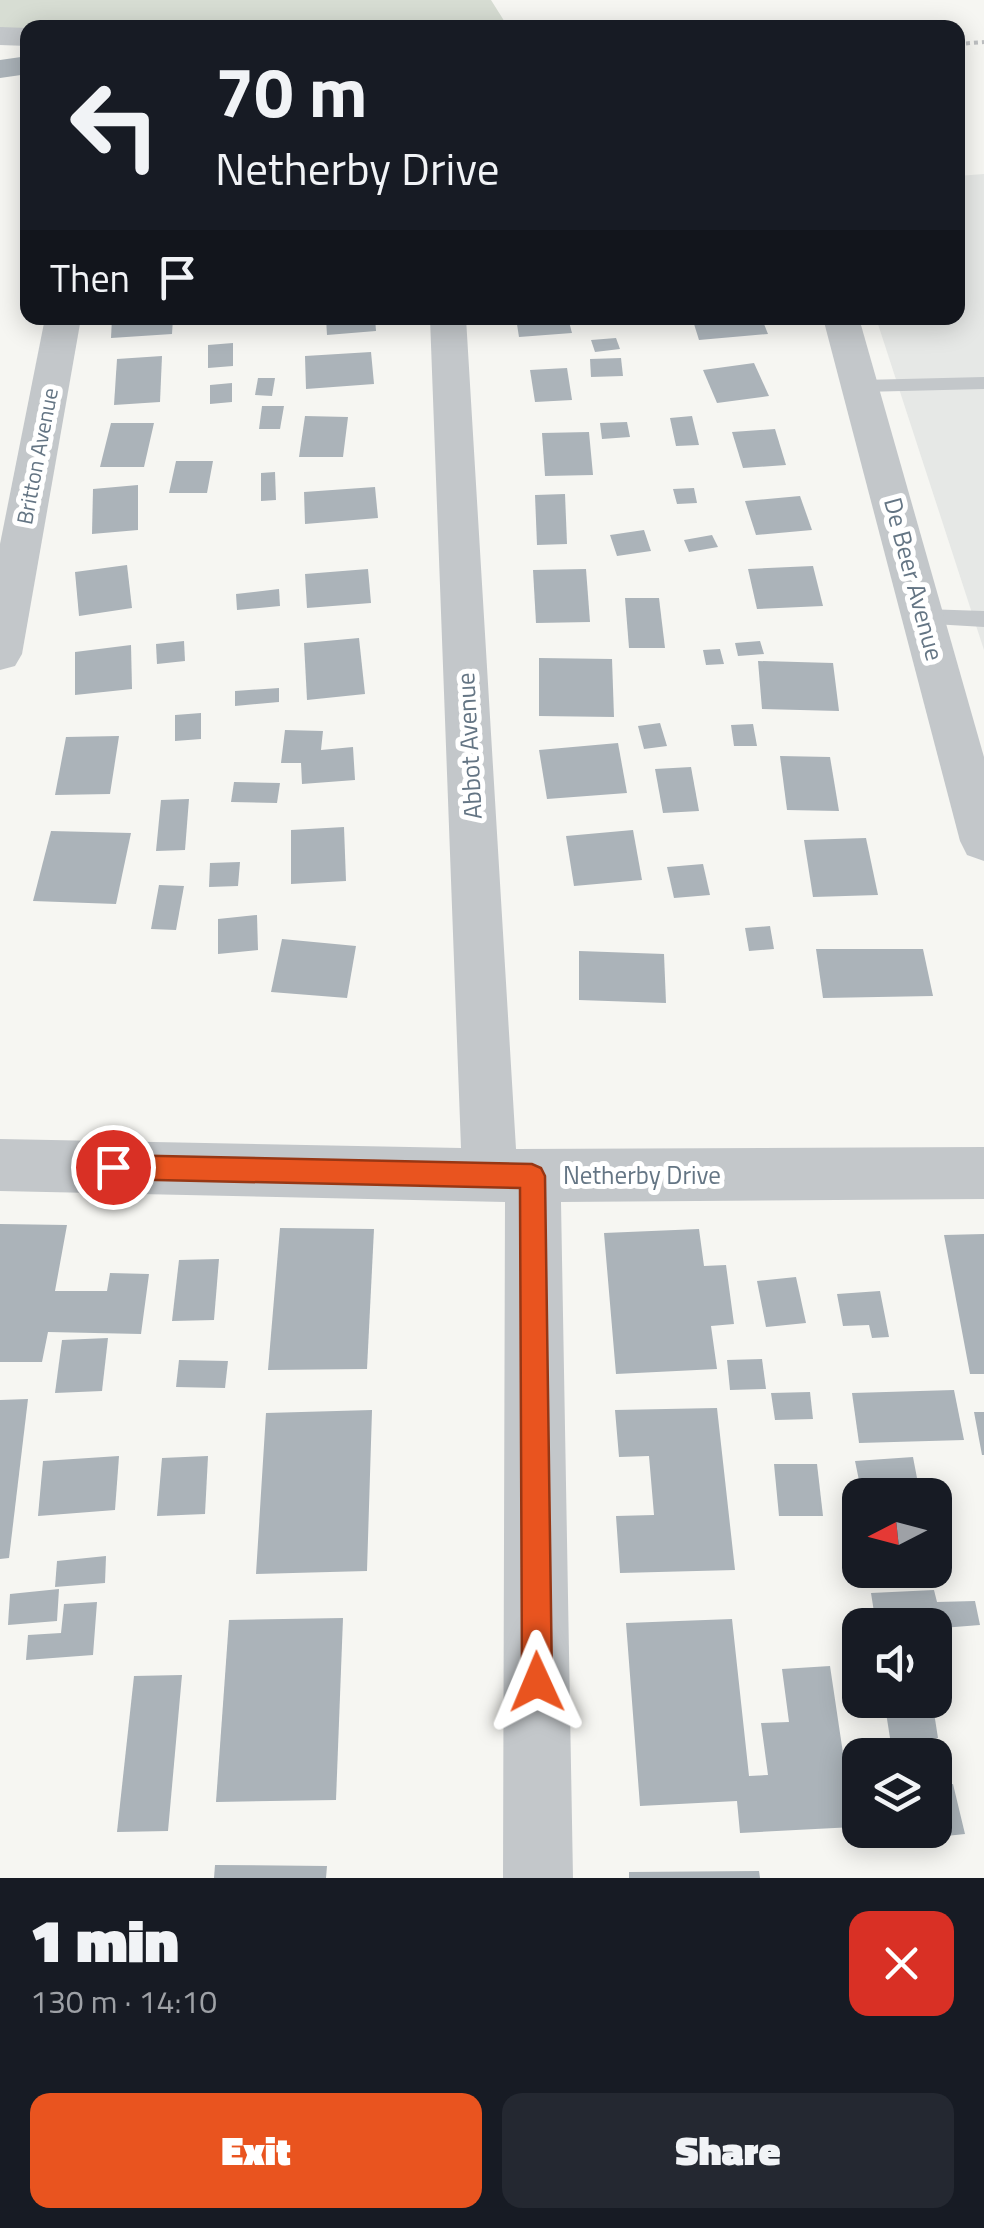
<!DOCTYPE html>
<meta charset="utf-8">
<style>
:root{--surface:#171b24;--page:#242831;--text:#f1f3f6;--muted:#9ea1a6;--accent:#e9541f}
body{margin:0;font-family:"Titillium Web",sans-serif;background:var(--page);color:var(--text);height:100vh;display:flex;flex-direction:column;font-size:38px;white-space:nowrap}
*{box-sizing:border-box;margin:0}
p{font-size:32px;color:var(--muted)}
.icon{flex:none;width:55px;height:55px;fill:none;stroke:currentColor;stroke-width:2;stroke-linecap:round;stroke-linejoin:round}
.map{position:relative;height:1878px;overflow:hidden}
.panel{display:flex;flex-direction:column;background:var(--surface);flex:1}
.panel>*{flex:none}
.guide{position:absolute;left:20px;top:20px;width:945px;height:305px;border-radius:20px;box-shadow:0 5px 25px #0003;background:#171b24;color:var(--text);overflow:hidden}
.needle{width:65px;rotate:264deg}
.fabs{position:absolute;left:842px;top:1478px;display:grid;gap:20px}
.fabs a{display:grid;place-items:center;width:110px;height:110px;border-radius:20px;background:var(--surface);box-shadow:0 5px 25px #0003;font-size:50px}
.pin{position:absolute;display:grid;place-items:center;width:85px;height:85px;color:#fff;margin:-42px;border:5px solid #fff;border-radius:50%;box-shadow:0 2px 10px #0007}
.me{position:absolute;width:110px;margin:-55px;rotate:359deg;stroke-linejoin:round;filter:drop-shadow(0 0 8px #0008)}
.turn{display:flex;align-items:center;gap:35px;height:210px;padding:0 30px;font-size:45px}
.turn .icon{width:130px;height:130px;stroke-width:2.5}
.turn b{display:block;font-size:70px;line-height:85px}
.then{display:flex;align-items:center;height:95px;padding:0 30px;background:#0003;gap:20px;font-size:38px}
.round{display:grid;place-items:center;flex:none;width:105px;height:105px;border-radius:20px;background:var(--page)}
.head{display:flex;align-items:center;justify-content:space-between;height:170px;padding:0 30px}
h1{font-size:60px;font-weight:800;line-height:75px}
.action{display:flex;gap:20px;margin-top:auto;padding:20px 30px}
.action a{flex:1;height:115px;border-radius:20px;background:var(--accent);color:#fff;font-size:40px;font-weight:800;line-height:115px;text-align:center}
.action a+a{background:var(--page);color:var(--text)}
.map>svg:first-child{display:block}
.built{fill:#e6e8e6}
.green{fill:#d7ddd3}
.building{fill:#abb3b9}
.lines{fill:none;stroke-linecap:round;stroke-linejoin:round}
.path{stroke:#bdbfc1;stroke-width:4;stroke-dasharray:4 4;stroke-linecap:butt}
.service{fill:#c3c7ca;fill-rule:evenodd}
.minor{fill:#c3c7ca;fill-rule:evenodd}
.route{fill:#e9541f;stroke:#973714;stroke-width:2.5}
.labels{text-anchor:middle;stroke-width:10;stroke-linejoin:round;paint-order:stroke}
.far-street-label{font-size:22px;fill:#647584;stroke:#fff}
.street-label{font-size:25px;fill:#647584;stroke:#fff}
</style>
<div class="map">
<svg width="984" height="1878" viewBox="0 0 984 1878">
<rect width="100%" height="100%" fill="#f6f6f2"/>
<path class="built" d="M 984,174 L 984,650 L 876,318 L 958,318 L 958,176 Z"/>
<path class="green" d="M 0,0 L 491,0 L 508,27 L 28,28 L 27,32 L 0,30 Z"/>
<g class="building">
<path d="M 28,56 L 28,74 L 0,78 L 0,60 Z"/>
<path d="M 112,318 L 173,318 L 172,334 L 111,338 Z"/>
<path d="M 326,318 L 375,318 L 376,331 L 327,335 Z"/>
<path d="M 516,318 L 568,318 L 572,333 L 519,337 Z"/>
<path d="M 762,319 L 768,334 L 699,340 L 694,324 Z"/>
<path d="M 616,338 L 620,349 L 595,352 L 591,340 Z"/>
<path d="M 233,343 L 233,366 L 208,368 L 208,345 Z"/>
<path d="M 371,352 L 374,384 L 306,389 L 305,356 Z"/>
<path d="M 162,356 L 160,402 L 114,405 L 117,359 Z"/>
<path d="M 621,358 L 623,376 L 591,377 L 590,359 Z"/>
<path d="M 754,363 L 769,396 L 717,403 L 703,370 Z"/>
<path d="M 567,368 L 572,400 L 535,402 L 530,370 Z"/>
<path d="M 258,378 L 275,378 L 272,396 L 255,395 Z"/>
<path d="M 232,383 L 232,402 L 210,404 L 210,385 Z"/>
<path d="M 262,406 L 284,406 L 280,429 L 259,429 Z"/>
<path d="M 305,416 L 348,417 L 343,457 L 299,457 Z"/>
<path d="M 692,416 L 699,445 L 676,446 L 670,418 Z"/>
<path d="M 627,422 L 630,437 L 602,439 L 600,423 Z"/>
<path d="M 111,423 L 154,423 L 144,467 L 100,467 Z"/>
<path d="M 775,429 L 786,465 L 743,468 L 732,432 Z"/>
<path d="M 589,432 L 593,475 L 545,476 L 542,433 Z"/>
<path d="M 176,461 L 213,461 L 207,493 L 169,493 Z"/>
<path d="M 275,472 L 276,500 L 261,501 L 261,473 Z"/>
<path d="M 138,485 L 138,530 L 92,534 L 93,489 Z"/>
<path d="M 375,487 L 378,518 L 305,524 L 304,492 Z"/>
<path d="M 694,488 L 697,503 L 677,504 L 673,489 Z"/>
<path d="M 565,494 L 567,544 L 537,545 L 535,495 Z"/>
<path d="M 800,496 L 812,530 L 756,535 L 745,501 Z"/>
<path d="M 644,530 L 651,551 L 617,556 L 610,535 Z"/>
<path d="M 712,535 L 718,547 L 689,552 L 684,540 Z"/>
<path d="M 127,565 L 132,608 L 79,616 L 75,572 Z"/>
<path d="M 813,566 L 823,606 L 757,609 L 748,569 Z"/>
<path d="M 368,569 L 371,603 L 307,608 L 305,574 Z"/>
<path d="M 586,569 L 590,622 L 536,623 L 533,570 Z"/>
<path d="M 279,589 L 280,606 L 237,610 L 236,594 Z"/>
<path d="M 625,598 L 659,598 L 665,648 L 629,648 Z"/>
<path d="M 359,638 L 365,694 L 307,700 L 304,643 Z"/>
<path d="M 184,641 L 185,661 L 157,664 L 156,644 Z"/>
<path d="M 760,641 L 764,654 L 738,656 L 735,643 Z"/>
<path d="M 131,645 L 132,689 L 75,695 L 75,652 Z"/>
<path d="M 720,649 L 724,664 L 706,665 L 703,650 Z"/>
<path d="M 539,658 L 612,659 L 614,717 L 539,716 Z"/>
<path d="M 758,661 L 833,663 L 839,711 L 762,709 Z"/>
<path d="M 279,688 L 279,702 L 235,706 L 235,691 Z"/>
<path d="M 201,713 L 201,739 L 175,741 L 175,715 Z"/>
<path d="M 660,723 L 667,746 L 644,749 L 638,726 Z"/>
<path d="M 753,724 L 757,746 L 734,746 L 731,725 Z"/>
<path d="M 285,730 L 323,731 L 321,750 L 353,747 L 355,780 L 302,784 L 301,763 L 281,763 Z"/>
<path d="M 119,736 L 110,794 L 55,795 L 66,737 Z"/>
<path d="M 618,743 L 627,793 L 547,799 L 539,750 Z"/>
<path d="M 780,756 L 830,757 L 839,811 L 787,810 Z"/>
<path d="M 691,767 L 699,811 L 663,813 L 655,769 Z"/>
<path d="M 234,782 L 280,783 L 277,803 L 231,802 Z"/>
<path d="M 189,799 L 185,850 L 156,851 L 161,800 Z"/>
<path d="M 344,827 L 346,881 L 291,884 L 291,830 Z"/>
<path d="M 633,830 L 642,880 L 574,886 L 566,836 Z"/>
<path d="M 51,831 L 131,833 L 116,904 L 33,901 Z"/>
<path d="M 866,838 L 878,895 L 813,897 L 804,840 Z"/>
<path d="M 240,862 L 238,886 L 209,887 L 210,863 Z"/>
<path d="M 703,864 L 710,895 L 674,898 L 667,867 Z"/>
<path d="M 159,885 L 184,886 L 176,930 L 151,929 Z"/>
<path d="M 257,915 L 258,950 L 218,954 L 218,919 Z"/>
<path d="M 770,926 L 774,949 L 749,951 L 745,928 Z"/>
<path d="M 282,939 L 356,946 L 347,998 L 271,992 Z"/>
<path d="M 816,949 L 923,949 L 933,996 L 823,998 Z"/>
<path d="M 579,951 L 664,954 L 666,1003 L 579,1000 Z"/>
<path d="M 0,1224 L 67,1225 L 55,1291 L 107,1291 L 110,1273 L 149,1274 L 141,1334 L 48,1332 L 42,1362 L 0,1362 Z"/>
<path d="M 280,1228 L 374,1229 L 367,1369 L 268,1370 Z"/>
<path d="M 699,1229 L 704,1266 L 726,1265 L 734,1324 L 711,1326 L 717,1369 L 616,1374 L 604,1233 Z"/>
<path d="M 984,1234 L 984,1374 L 970,1374 L 944,1235 Z"/>
<path d="M 219,1259 L 214,1320 L 172,1321 L 179,1260 Z"/>
<path d="M 796,1277 L 806,1323 L 766,1327 L 757,1281 Z"/>
<path d="M 880,1291 L 889,1337 L 872,1338 L 869,1325 L 843,1326 L 837,1294 Z"/>
<path d="M 108,1338 L 102,1391 L 55,1393 L 62,1340 Z"/>
<path d="M 762,1359 L 766,1389 L 730,1390 L 727,1360 Z"/>
<path d="M 179,1360 L 228,1361 L 225,1388 L 176,1387 Z"/>
<path d="M 954,1390 L 964,1440 L 859,1443 L 852,1393 Z"/>
<path d="M 810,1392 L 813,1419 L 775,1420 L 771,1393 Z"/>
<path d="M 28,1399 L 9,1558 L 0,1559 L 0,1400 Z"/>
<path d="M 717,1408 L 735,1570 L 620,1573 L 616,1516 L 654,1515 L 649,1456 L 619,1457 L 615,1410 Z"/>
<path d="M 372,1410 L 367,1571 L 256,1574 L 266,1413 Z"/>
<path d="M 974,1412 L 984,1412 L 984,1455 L 982,1455 Z"/>
<path d="M 119,1456 L 115,1510 L 38,1516 L 43,1461 Z"/>
<path d="M 208,1456 L 205,1514 L 157,1516 L 162,1458 Z"/>
<path d="M 913,1457 L 917,1478 L 898,1479 L 901,1495 L 862,1495 L 855,1461 Z"/>
<path d="M 774,1464 L 817,1464 L 823,1516 L 779,1516 Z"/>
<path d="M 106,1556 L 105,1583 L 55,1587 L 57,1561 Z"/>
<path d="M 59,1589 L 57,1621 L 8,1625 L 10,1594 Z"/>
<path d="M 934,1590 L 937,1602 L 975,1601 L 980,1625 L 942,1628 L 946,1646 L 935,1646 L 935,1625 L 876,1625 L 871,1593 Z"/>
<path d="M 97,1602 L 93,1655 L 26,1660 L 28,1635 L 61,1633 L 64,1604 Z"/>
<path d="M 343,1618 L 336,1800 L 216,1802 L 229,1620 Z"/>
<path d="M 732,1619 L 749,1776 L 768,1775 L 761,1723 L 789,1722 L 782,1669 L 830,1666 L 854,1827 L 740,1833 L 737,1801 L 640,1806 L 626,1623 Z"/>
<path d="M 182,1675 L 168,1831 L 117,1832 L 134,1676 Z"/>
<path d="M 884,1700 L 932,1700 L 938,1738 L 890,1738 Z"/>
<path d="M 953,1784 L 965,1834 L 908,1840 L 905,1830 L 935,1830 L 935,1786 Z"/>
<path d="M 215,1865 L 327,1866 L 326,1878 L 214,1878 Z"/>
<path d="M 759,1871 L 760,1878 L 629,1878 L 629,1872 Z"/>
</g>
<g class="lines">
<path class="path" d="M 958,44 L 984,42"/>
<g class="service">
<path d="M 984,377 L 984,389 L 862,392 L 853,386 L 862,380 Z"/>
<path d="M 924,609 L 984,611 L 984,627 L 916,623 L 913,617 L 916,611 Z"/>
</g>
<g class="minor">
<path d="M 0,27 L 28,28 L 28,46 L 0,45 Z"/>
<path d="M 45,318 L 81,318 L 22,654 L 15,666 L 0,670 L 0,544 Z"/>
<path d="M 430,318 L 466,318 L 516,1149 L 984,1147 L 984,1199 L 561,1202 L 573,1878 L 503,1878 L 505,1202 L 0,1191 L 0,1139 L 461,1148 Z"/>
<path d="M 823,318 L 859,318 L 984,757 L 984,861 L 967,855 L 960,841 Z"/>
</g>
</g>
<path class="route" d="M 113,1155 L 532,1164 L 541,1168 L 545,1176 L 552,1682 L 548,1692 L 537,1697 L 526,1692 L 522,1682 L 520,1188 L 113,1179 L 104,1175 L 100,1167 L 104,1159 Z"/>
<g class="labels">
<g class="far-street-label">
<text transform="translate(37 456) rotate(-79)" y="8">Britton Avenue</text>
</g>
<g class="street-label">
<text transform="translate(914 579) rotate(75)" y="9">De Beer Avenue</text>
<text transform="translate(469 746) rotate(-93)" y="9">Abbot Avenue</text>
<text x="642" y="1184">Netherby Drive</text>
</g>
</g>
</svg>
<div class="fabs">
<a><svg class="needle" viewBox="-14 -14 28 28"><path d="M0-13l5 13h-10z" fill="#e53935"/><path d="M0 13l5-13h-10z" fill="#9ea1a6"/></svg></a>
<a><svg class="icon" aria-label="sound" viewBox="0 0 24 24"><path d="M4 9h4l5-4v14l-5-4H4zM17 9q2 3 0 6"/></svg></a>
<a><svg class="icon" aria-label="layers" viewBox="0 0 24 24"><path d="M12 4l9 5-9 5-9-5zM3 14l9 5 9-5"/></svg></a>
</div>
<div class="pin" style="left:113px;top:1167px;background:#d93025"><svg class="icon" aria-label="arrive" viewBox="0 0 24 24"><path d="M6 21V4h12l-3 4 3 4H6"/></svg></div>
<svg class="me" style="left:537px;top:1682px" viewBox="-20 -20 40 40"><path d="M0-17L14 15 0 8-14 15z" fill="#e9541f" stroke="#fff" stroke-width="4"/></svg>
<div class="guide">
<div class="turn"><svg class="icon" aria-label="left" viewBox="0 0 24 24"><path d="M17 20v-9H6M10 6l-5 5 5 5"/></svg><div><b>70 m</b>Netherby Drive</div></div>
<div class="then">Then<svg class="icon" aria-label="arrive" viewBox="0 0 24 24"><path d="M6 21V4h12l-3 4 3 4H6"/></svg></div>
</div>
</div>
<section class="panel">
<div class="head"><div><h1>1 min</h1><p>130 m · 14:10</p></div><a class="round" style="background:#d93025;color:#fff"><svg class="icon" aria-label="close" viewBox="0 0 24 24"><path d="M6 6l12 12M18 6L6 18"/></svg></a></div>
<div class="action"><a>Exit</a><a>Share</a></div>
</section>
